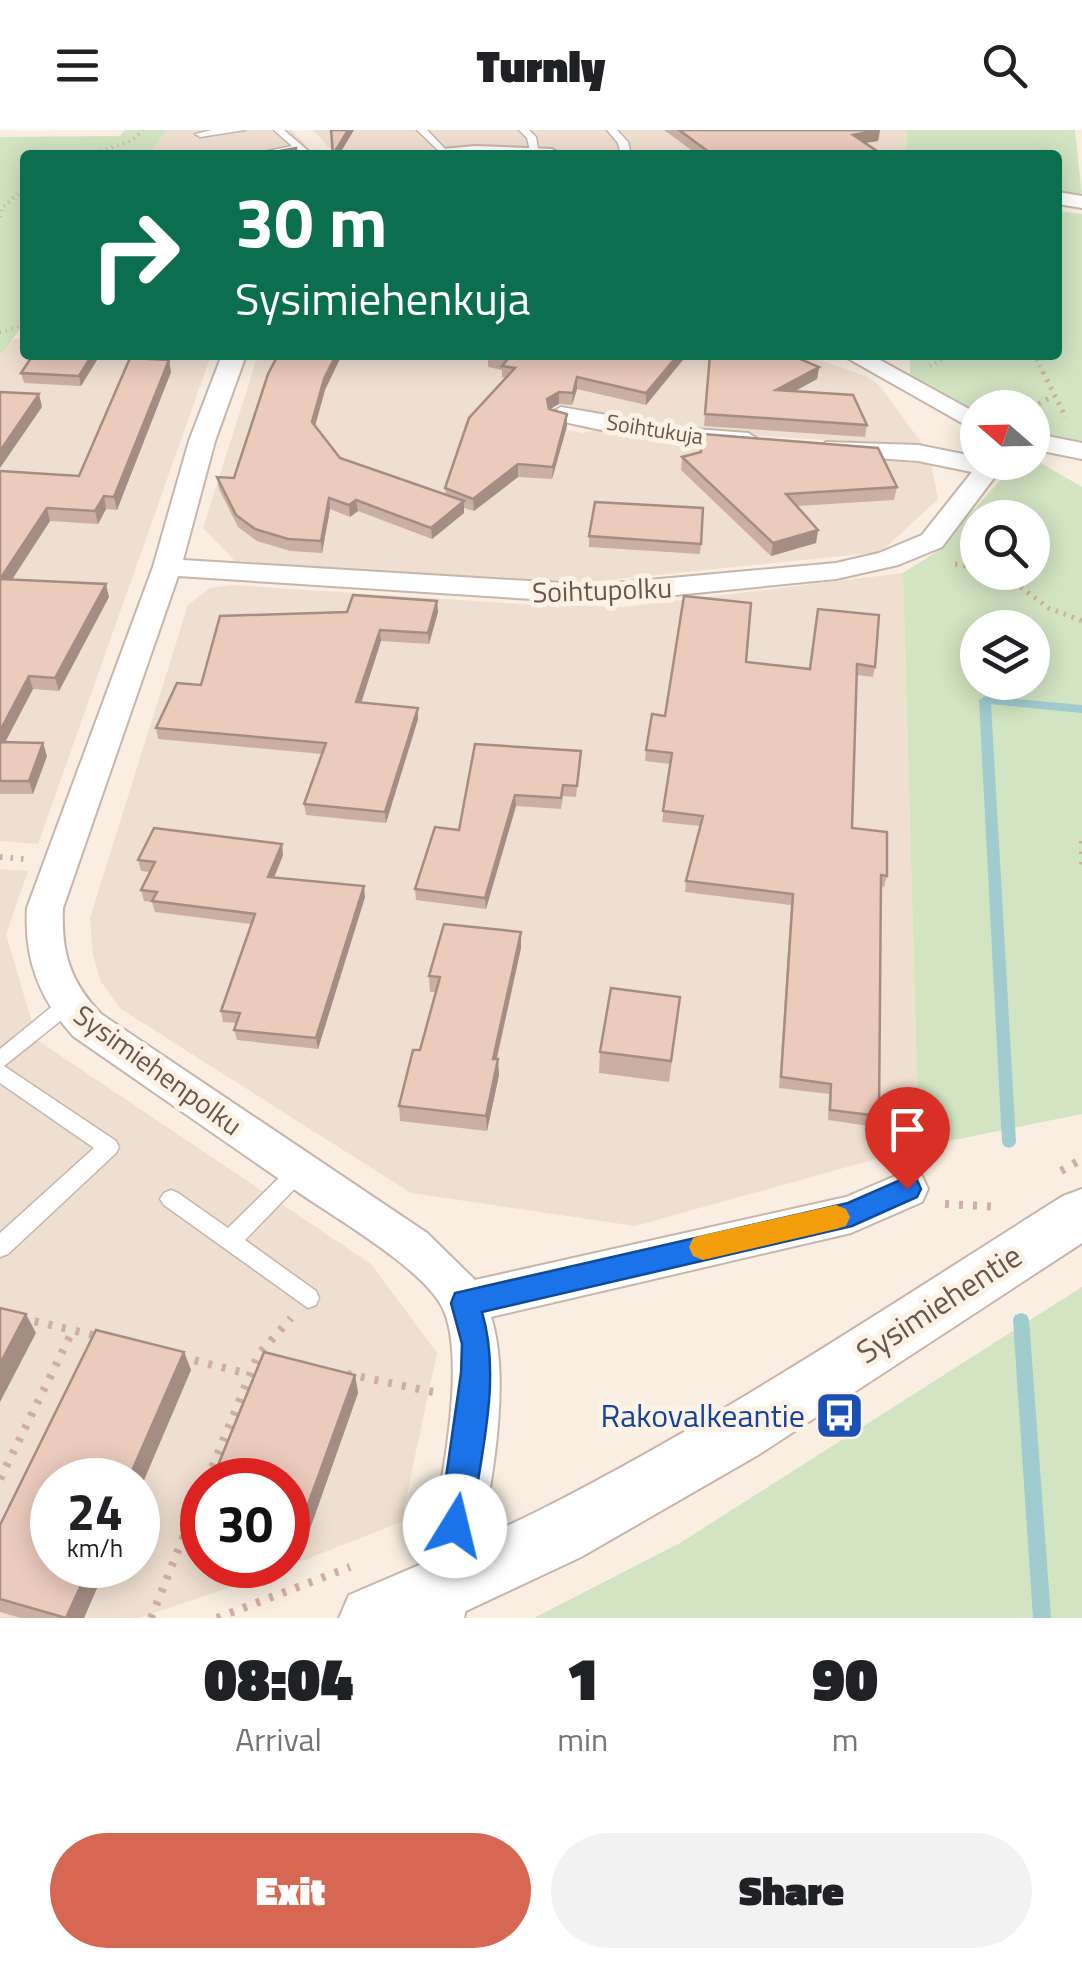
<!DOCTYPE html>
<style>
:root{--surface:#fff;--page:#f2f2f2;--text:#202124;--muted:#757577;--accent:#d66753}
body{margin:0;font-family:"Titillium Web",sans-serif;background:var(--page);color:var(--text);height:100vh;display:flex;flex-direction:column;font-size:38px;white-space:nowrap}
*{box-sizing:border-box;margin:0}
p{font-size:32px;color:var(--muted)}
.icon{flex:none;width:55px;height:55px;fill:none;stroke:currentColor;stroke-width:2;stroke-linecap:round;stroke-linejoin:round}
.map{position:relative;height:1488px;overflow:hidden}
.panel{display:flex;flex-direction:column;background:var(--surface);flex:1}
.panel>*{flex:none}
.guide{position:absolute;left:20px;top:20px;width:1042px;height:210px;border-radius:10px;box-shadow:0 5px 25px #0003;background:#0b6e4f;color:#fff;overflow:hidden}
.needle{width:65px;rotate:290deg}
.fabs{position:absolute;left:960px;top:260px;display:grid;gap:20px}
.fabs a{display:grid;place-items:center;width:90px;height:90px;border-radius:50%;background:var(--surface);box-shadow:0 5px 25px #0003;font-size:50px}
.speed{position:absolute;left:30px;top:1328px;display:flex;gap:20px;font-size:50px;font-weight:700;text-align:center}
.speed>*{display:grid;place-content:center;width:130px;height:130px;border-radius:50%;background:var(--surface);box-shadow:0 5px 25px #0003;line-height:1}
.speed small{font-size:25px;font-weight:400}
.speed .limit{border:15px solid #d22;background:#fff;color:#111}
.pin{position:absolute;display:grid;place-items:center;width:85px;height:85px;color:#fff;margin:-102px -42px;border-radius:50% 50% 50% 0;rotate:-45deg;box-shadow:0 0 10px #0007}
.pin .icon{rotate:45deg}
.me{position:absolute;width:110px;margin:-55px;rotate:9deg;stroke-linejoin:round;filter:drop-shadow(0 0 8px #0008)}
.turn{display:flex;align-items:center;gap:35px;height:210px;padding:0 50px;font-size:45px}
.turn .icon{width:130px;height:130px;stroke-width:2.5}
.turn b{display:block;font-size:70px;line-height:85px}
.eta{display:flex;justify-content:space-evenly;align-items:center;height:170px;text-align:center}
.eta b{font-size:60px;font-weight:800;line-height:70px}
.button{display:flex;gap:20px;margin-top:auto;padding:20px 50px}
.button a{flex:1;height:115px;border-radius:60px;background:var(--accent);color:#fff;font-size:40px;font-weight:800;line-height:115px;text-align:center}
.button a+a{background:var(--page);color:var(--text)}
header{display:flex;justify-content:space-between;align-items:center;height:130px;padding:0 50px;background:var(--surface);font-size:45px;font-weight:800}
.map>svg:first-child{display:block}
.residential{fill:#efdfd0;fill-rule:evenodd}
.green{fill:#d2e4c2;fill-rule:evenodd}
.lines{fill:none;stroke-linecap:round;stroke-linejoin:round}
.stream{fill:#a0ccd0;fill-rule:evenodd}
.service-casing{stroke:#c8b5aa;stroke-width:3}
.minor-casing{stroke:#c8b5aa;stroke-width:4}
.tertiary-casing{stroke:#c8b5aa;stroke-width:4}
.path-far3{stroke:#cfafa0;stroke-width:4;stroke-dasharray:1 5;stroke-linecap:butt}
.path-far2{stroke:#cfafa0;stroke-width:5;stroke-dasharray:2.5 6;stroke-linecap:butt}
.path-far1{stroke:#cfafa0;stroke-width:6;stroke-dasharray:2.5 8;stroke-linecap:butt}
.path{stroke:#cfafa0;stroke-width:8;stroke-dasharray:4 10;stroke-linecap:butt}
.service{fill:#fff;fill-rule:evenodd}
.minor{fill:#fff;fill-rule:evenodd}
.tertiary{fill:#fff;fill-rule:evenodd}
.wall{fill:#caafa2}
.shaded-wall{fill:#a48e84}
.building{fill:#ebcbbc;stroke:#a48e84;stroke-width:2.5}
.route{fill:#1a73e8;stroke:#114b97;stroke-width:2.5}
.slow{fill:#f59e0b}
.labels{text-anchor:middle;stroke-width:10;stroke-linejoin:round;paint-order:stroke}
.far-street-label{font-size:22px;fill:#6d554b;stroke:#fcf2e6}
.street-label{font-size:28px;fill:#6d554b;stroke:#fcf2e6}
.near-street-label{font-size:32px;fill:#6d554b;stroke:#fcf2e6}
.near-transit-label{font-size:32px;fill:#164399;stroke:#fcf2e6;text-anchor:end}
</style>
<header><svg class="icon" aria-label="menu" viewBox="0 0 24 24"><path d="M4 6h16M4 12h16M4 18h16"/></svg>Turnly<svg class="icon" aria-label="search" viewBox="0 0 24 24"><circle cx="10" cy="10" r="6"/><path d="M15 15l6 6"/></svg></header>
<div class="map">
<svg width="1082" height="1488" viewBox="0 0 1082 1488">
<rect width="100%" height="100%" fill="#f9eee1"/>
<g class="residential">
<path d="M 167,0 L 292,0 L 315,25 L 148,25 Z"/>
<path d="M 313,0 L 907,0 L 907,25 L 630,25 L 481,16 L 411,25 L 336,25 Z"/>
<path d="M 25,207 L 25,225 L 211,225 L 38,714 L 0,711 L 0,225 L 11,210 Z"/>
<path d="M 258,225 L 805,225 L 868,247 L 879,255 L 924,316 L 678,301 L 554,272 L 536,292 L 582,303 L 603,299 L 672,315 L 931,334 L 938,369 L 881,422 L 560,455 L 235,431 L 203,398 Z"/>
<path d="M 903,443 L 919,1017 L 635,1096 L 411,1063 L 121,879 L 101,852 L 93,825 L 90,788 L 188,475 L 210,458 L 232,455 L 536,475 L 624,477 Z"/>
<path d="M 0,739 L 28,741 L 6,804 L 37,910 L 371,1134 L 437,1223 L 401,1392 L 261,1447 L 139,1488 L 0,1488 ZM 52,1350 L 138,1350 L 138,1435 L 52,1435 ZM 202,1350 L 288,1350 L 288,1435 L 202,1435 Z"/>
</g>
<g class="green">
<path d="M 125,0 L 167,0 L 148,25 L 25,25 L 25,193 L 0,225 L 0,7 L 120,6 Z"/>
<path d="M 907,0 L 1075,0 L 1082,66 L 1058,62 L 1058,25 L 907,25 Z"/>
<path d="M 1058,81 L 1082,84 L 1082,312 L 1033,302 L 1032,278 L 978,278 L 977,282 L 910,246 L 910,225 L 1058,225 Z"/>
<path d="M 1041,333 L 1082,357 L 1082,984 L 919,1017 L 903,443 L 936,422 L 1014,335 ZM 978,388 L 1032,388 L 1032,442 L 978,442 ZM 978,498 L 1032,498 L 1032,552 L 978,552 Z"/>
<path d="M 1082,1157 L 1082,1488 L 534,1488 L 680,1413 Z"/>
</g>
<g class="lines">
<g class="stream">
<path d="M 985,566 L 1082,575 L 1082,583 L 991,574 L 1016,1012 L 1014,1016 L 1009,1018 L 1004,1016 L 1002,1012 L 979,570 Z"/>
<path d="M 1021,1183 L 1027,1185 L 1029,1190 L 1051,1488 L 1033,1488 L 1013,1190 L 1015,1185 Z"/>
</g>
<defs>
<g id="service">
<path d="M 245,0 L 200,7 L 195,4 L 212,0 Z"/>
<path d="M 274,0 L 284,0 L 313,25 L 302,25 L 297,21 L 248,25 L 292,16 Z"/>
<path d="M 417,0 L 427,0 L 451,25 L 443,25 Z"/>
<path d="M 519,0 L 529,0 L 536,7 L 539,25 L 531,25 L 527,8 Z"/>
<path d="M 607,0 L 617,0 L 628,12 L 631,25 L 621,25 L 618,13 Z"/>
<path d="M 67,868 L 74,870 L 76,875 L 74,880 L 4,936 L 116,1011 L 119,1017 L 116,1023 L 8,1124 L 0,1127 L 0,1103 L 94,1018 L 0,953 L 0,919 L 60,870 Z"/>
<path d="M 300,1031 L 307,1034 L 310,1040 L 307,1046 L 245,1110 L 316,1161 L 319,1168 L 316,1175 L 308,1178 L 164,1075 L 160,1069 L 164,1063 L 171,1060 L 178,1063 L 228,1098 L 293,1034 Z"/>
</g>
<g id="minor">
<path d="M 475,16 L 552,19 L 562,25 L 433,25 L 443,19 Z"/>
<path d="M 1058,62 L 1082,66 L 1082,78 L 1058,74 Z"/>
<path d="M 222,225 L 246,225 L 215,311 L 183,430 L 594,455 L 836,433 L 879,423 L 922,405 L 972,342 L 918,331 L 835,325 L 822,317 L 826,312 L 918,315 L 978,327 L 978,332 L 1006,332 L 942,417 L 898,435 L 836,449 L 594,473 L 178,446 L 63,778 C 61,822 70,852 101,884 L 427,1103 L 475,1150 L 846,1067 L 907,1041 L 922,1046 L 928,1059 L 922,1072 L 851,1103 L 491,1187 C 516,1264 481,1409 464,1488 L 412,1488 C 429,1419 471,1245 444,1181 C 428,1141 335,1088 298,1062 C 223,1010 148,958 73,906 C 39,868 24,829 27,778 L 153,437 L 189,311 Z"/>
<path d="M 842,225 L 871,225 L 978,284 L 978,302 Z"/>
<path d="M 561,277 L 680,298 L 748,303 L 761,311 C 742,332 585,297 552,289 L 549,284 Z"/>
<path d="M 1032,303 L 1082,313 L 1082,329 L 1032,319 Z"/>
</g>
<path id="tertiary" d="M 1082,1059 L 1082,1113 L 758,1325 L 581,1427 L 451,1488 L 339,1488 L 349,1465 C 412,1438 475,1412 536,1382 C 719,1290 890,1175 1063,1066 Z"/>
</defs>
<use href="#service" class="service-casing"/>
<use href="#minor" class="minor-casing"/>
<use href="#tertiary" class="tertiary-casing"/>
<g class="path-far3">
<path d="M 89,25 L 131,11 L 143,0"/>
<path d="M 0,87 L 1,79 L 25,58"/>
<path d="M 0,202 L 25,195"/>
<path d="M 1034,225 L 1044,245"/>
<path d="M 930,236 L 951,225"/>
</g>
<g class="path-far2">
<path d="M 1043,242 L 1066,288"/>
<path d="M 1031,278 L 1053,266"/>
<path d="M 955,434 L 978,438"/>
<path d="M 1000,442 L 1049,478 L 1082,491"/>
</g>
<g class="path-far1">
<path d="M 1082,711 L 1082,735"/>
<path d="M 0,727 L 24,729"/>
</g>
<g class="path">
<path d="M 1061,1041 L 1082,1029"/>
<path d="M 945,1074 L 999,1077"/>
<path d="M 21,1188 L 101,1207"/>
<path d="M 181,1227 L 249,1244"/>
<path d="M 347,1244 L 433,1262"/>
<path d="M 0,1349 L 73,1200"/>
<path d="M 207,1350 L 258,1225 L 291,1188"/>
<path d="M 151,1488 L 202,1360"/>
<path d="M 217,1488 L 350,1437"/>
</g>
<use href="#service" class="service"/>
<use href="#minor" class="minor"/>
<use href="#tertiary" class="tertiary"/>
</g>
<g class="wall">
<path d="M 664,0 L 880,0 L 878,11 L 865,13 L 883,25 L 698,25 Z"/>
<path d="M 33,225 L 100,225 L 81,256 L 24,253 L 21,243 Z"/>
<path d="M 488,225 L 687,225 L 646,275 L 577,259 L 572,275 L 559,274 L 550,279 L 567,296 L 552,349 L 518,347 L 474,381 L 464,378 L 464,383 L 432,409 L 358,381 L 350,387 L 330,379 L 322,423 L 290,421 L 257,411 L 238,397 L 219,359 L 217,347 L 234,348 L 325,260 L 315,296 L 340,328 L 446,365 L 445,358 L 506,248 L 502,247 L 502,240 L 488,237 Z"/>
<path d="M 710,225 L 819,237 L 817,249 L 794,262 L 867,295 L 865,307 L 704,296 Z"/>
<path d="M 171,242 L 117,380 L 106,379 L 98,394 L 50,391 L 12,449 L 109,467 L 59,561 L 33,559 L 5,612 L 47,626 L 33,664 L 0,664 L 0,340 L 0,341 L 79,346 Z"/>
<path d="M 682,327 L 897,357 L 894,370 L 797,376 L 818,400 L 816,413 L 771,426 L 681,340 Z"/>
<path d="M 703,378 L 700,424 L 589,417 L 589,406 Z"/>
<path d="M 437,471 L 438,482 L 429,514 L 381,511 L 361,573 L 418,589 L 386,693 L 306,685 L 304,674 L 322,624 L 158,609 L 156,598 L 201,555 L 347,482 Z"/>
<path d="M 818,479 L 875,537 L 873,547 L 857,545 L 852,698 L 887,746 L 884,757 L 881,756 L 879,986 L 876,997 L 828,990 L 829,964 L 779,958 L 791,775 L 685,762 L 686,751 L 700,696 L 662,692 L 670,634 L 645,631 L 646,620 L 665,586 L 746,532 L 810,539 Z"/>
<path d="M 581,621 L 576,667 L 563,666 L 561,679 L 516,676 L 486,779 L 416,770 L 415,759 L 459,700 Z"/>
<path d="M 283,725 L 274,747 L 365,767 L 318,919 L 237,910 L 234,900 L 236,893 L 223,892 L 221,881 L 251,794 L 155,782 L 152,772 L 144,771 L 141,760 L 150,742 L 141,741 L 138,730 Z"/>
<path d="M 521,802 L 521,818 L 497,929 L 499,945 L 487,1001 L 400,991 L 399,976 L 420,920 L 436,862 L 430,862 L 429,846 Z"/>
<path d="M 678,888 L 669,952 L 599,943 L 600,922 Z"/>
<path d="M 184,1222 L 191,1240 L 138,1364 L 138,1350 L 52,1435 L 107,1435 L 84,1488 L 21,1488 L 0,1482 L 0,1395 Z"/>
<path d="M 355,1245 L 358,1263 L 299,1430 L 288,1427 L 288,1350 Z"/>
</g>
<g class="shaded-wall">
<path d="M 348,0 L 354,0 L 339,25 L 333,25 Z"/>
<path d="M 880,0 L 878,11 L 851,15 L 853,5 Z"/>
<path d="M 92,225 L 100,225 L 81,256 L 79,246 Z"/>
<path d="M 336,225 L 342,225 L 325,260 L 313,303 L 312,292 L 324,249 Z"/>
<path d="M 678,225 L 687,225 L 646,275 L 646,263 Z"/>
<path d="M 169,230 L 171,242 L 117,380 L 114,367 Z"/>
<path d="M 819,237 L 817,249 L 774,272 L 776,260 Z"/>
<path d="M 577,247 L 577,259 L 572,275 L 573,263 Z"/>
<path d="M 559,262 L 559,274 L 547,281 L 547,269 Z"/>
<path d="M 39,264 L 42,277 L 0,338 L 0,321 Z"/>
<path d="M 567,284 L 567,296 L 552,349 L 553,337 Z"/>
<path d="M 518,334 L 518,347 L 474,381 L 473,369 Z"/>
<path d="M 104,366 L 106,379 L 98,394 L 95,381 Z"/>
<path d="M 329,368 L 330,379 L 322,423 L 321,411 Z"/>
<path d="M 356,370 L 358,381 L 350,387 L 349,375 Z"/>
<path d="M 464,371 L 464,383 L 432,409 L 431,398 Z"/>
<path d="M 47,378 L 50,391 L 4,462 L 0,449 Z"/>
<path d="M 818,400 L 816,413 L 771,426 L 773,413 Z"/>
<path d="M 106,454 L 109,467 L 59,561 L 55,548 Z"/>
<path d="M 437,471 L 438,482 L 429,514 L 428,503 Z"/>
<path d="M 380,500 L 381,511 L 358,583 L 356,572 Z"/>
<path d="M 29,546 L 33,559 L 0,622 L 0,601 Z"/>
<path d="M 418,578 L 418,589 L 386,693 L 385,682 Z"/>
<path d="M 43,613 L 47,626 L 33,664 L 29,651 Z"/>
<path d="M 515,665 L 516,676 L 486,779 L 485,768 Z"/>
<path d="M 282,714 L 283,725 L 270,758 L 268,747 Z"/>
<path d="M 364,756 L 365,767 L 318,919 L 316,908 Z"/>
<path d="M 521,802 L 521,818 L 493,944 L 493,929 Z"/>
<path d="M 498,929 L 499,945 L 487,1001 L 486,986 Z"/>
<path d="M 26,1184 L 36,1203 L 0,1272 L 0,1234 Z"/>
<path d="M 184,1222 L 191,1240 L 138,1364 L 138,1350 L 128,1350 Z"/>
<path d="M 355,1245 L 358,1263 L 299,1430 L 294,1413 Z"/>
<path d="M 90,1435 L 107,1435 L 84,1488 L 67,1488 Z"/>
</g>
<g class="building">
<path d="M 331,0 L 348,0 L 333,25 Z"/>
<path d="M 679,0 L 879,0 L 853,5 L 883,25 L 713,25 Z"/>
<path d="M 296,18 L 296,23 L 326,25 L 258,25 Z"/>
<path d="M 33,225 L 92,225 L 79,246 L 21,243 Z"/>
<path d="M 278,225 L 336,225 L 324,249 L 312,292 L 340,328 L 464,371 L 431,398 L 356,370 L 349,375 L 329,368 L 321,411 L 288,409 L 255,399 L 236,385 L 217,347 L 234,348 L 268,244 Z"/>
<path d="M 488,225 L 678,225 L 646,263 L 577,247 L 573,263 L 559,262 L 547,269 L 549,279 L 567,284 L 553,337 L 518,334 L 473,369 L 445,358 L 469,288 L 515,238 L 502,236 L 508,229 Z"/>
<path d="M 710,225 L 791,225 L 819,237 L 776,260 L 853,265 L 867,295 L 705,284 Z"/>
<path d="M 130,228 L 169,230 L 114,367 L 104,366 L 95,381 L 47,378 L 0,449 L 106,454 L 55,548 L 29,546 L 0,601 L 0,341 L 79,346 Z"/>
<path d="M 0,262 L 39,264 L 0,321 Z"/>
<path d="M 703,304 L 878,318 L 897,357 L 786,364 L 818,400 L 773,413 L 682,327 L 701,322 Z"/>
<path d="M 595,372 L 703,378 L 701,414 L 589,406 Z"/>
<path d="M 353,465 L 437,471 L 428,503 L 380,500 L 356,572 L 418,578 L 385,682 L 304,674 L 326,613 L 156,598 L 177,553 L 201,555 L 220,486 L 347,482 Z"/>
<path d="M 684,466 L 751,473 L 746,532 L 810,539 L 818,479 L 879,485 L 875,537 L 857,534 L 852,698 L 887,702 L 887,746 L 881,745 L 879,986 L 830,980 L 831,954 L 781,947 L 793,764 L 686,751 L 703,686 L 663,681 L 672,623 L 646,620 L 652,584 L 665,586 Z"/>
<path d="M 0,612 L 43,613 L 29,651 L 0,651 Z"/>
<path d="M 475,614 L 581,621 L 577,656 L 563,655 L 561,668 L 515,665 L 485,768 L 415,759 L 435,697 L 459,700 Z"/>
<path d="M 154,698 L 282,714 L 268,747 L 364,756 L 316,908 L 234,900 L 240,883 L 221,881 L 255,784 L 152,771 L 157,762 L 141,760 L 155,732 L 138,730 Z"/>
<path d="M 444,794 L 521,802 L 493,929 L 498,929 L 486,986 L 399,976 L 413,920 L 420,920 L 440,847 L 429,846 Z"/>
<path d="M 611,858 L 680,867 L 671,931 L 600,922 Z"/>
<path d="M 0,1178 L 26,1184 L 0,1234 Z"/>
<path d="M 96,1200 L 184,1222 L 128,1350 L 52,1350 L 52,1435 L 90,1435 L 66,1488 L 0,1469 L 0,1395 Z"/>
<path d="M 264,1222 L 355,1245 L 294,1413 L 288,1412 L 288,1350 L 212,1350 Z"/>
<path d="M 202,1373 L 202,1388 L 197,1387 Z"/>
</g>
<path class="route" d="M 907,1047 L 917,1050 L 921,1059 L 917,1067 L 852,1096 L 482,1182 C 502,1249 480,1327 471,1396 L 467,1407 L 455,1412 L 444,1407 L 439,1396 L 461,1243 L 462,1214 L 451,1173 L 455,1163 L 848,1073 Z"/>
<path class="slow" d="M 836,1075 L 846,1079 L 850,1087 L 846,1096 L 836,1099 L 703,1130 L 693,1126 L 689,1117 L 693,1108 L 703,1105 Z"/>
<defs>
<symbol id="bus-square" viewBox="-11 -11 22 22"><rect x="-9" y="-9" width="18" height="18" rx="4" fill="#1a4fb4" stroke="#fcf2e6"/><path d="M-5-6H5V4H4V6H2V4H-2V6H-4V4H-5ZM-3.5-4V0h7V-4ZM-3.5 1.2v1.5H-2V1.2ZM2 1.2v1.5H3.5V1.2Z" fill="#fff"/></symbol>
</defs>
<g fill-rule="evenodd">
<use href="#bus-square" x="812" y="1258" width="55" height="55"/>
</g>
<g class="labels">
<g class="far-street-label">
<text transform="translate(655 299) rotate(9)" y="8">Soihtukuja</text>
</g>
<g class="street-label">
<text transform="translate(602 460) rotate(-2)" y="10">Soihtupolku</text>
<text transform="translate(158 940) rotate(36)" y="10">Sysimiehenpolku</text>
</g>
<g class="near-street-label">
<text transform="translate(939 1174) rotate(-33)" y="11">Sysimiehentie</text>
</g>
<g class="near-transit-label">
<text x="805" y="1297">Rakovalkeantie</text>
</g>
</g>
</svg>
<div class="fabs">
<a><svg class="needle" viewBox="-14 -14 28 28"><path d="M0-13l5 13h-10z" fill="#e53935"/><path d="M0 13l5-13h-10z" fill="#757577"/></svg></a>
<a><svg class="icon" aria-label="search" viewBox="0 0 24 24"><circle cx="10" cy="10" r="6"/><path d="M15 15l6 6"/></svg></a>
<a><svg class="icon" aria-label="layers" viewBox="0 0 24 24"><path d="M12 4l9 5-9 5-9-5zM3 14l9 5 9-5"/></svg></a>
</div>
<div class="speed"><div>24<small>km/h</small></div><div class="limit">30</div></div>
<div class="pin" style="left:907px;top:1059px;background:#d93025"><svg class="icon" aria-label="arrive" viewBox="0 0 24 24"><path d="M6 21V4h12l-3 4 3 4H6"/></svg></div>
<svg class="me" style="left:455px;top:1396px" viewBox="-20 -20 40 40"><circle r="19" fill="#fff"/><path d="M0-13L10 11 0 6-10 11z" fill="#1a73e8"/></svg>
<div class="guide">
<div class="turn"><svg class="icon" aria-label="right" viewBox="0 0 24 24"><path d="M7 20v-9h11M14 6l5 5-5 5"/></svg><div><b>30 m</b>Sysimiehenkuja</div></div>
</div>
</div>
<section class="panel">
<div class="eta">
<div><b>08:04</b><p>Arrival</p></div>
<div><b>1</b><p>min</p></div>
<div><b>90</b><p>m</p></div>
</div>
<div class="button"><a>Exit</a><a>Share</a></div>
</section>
